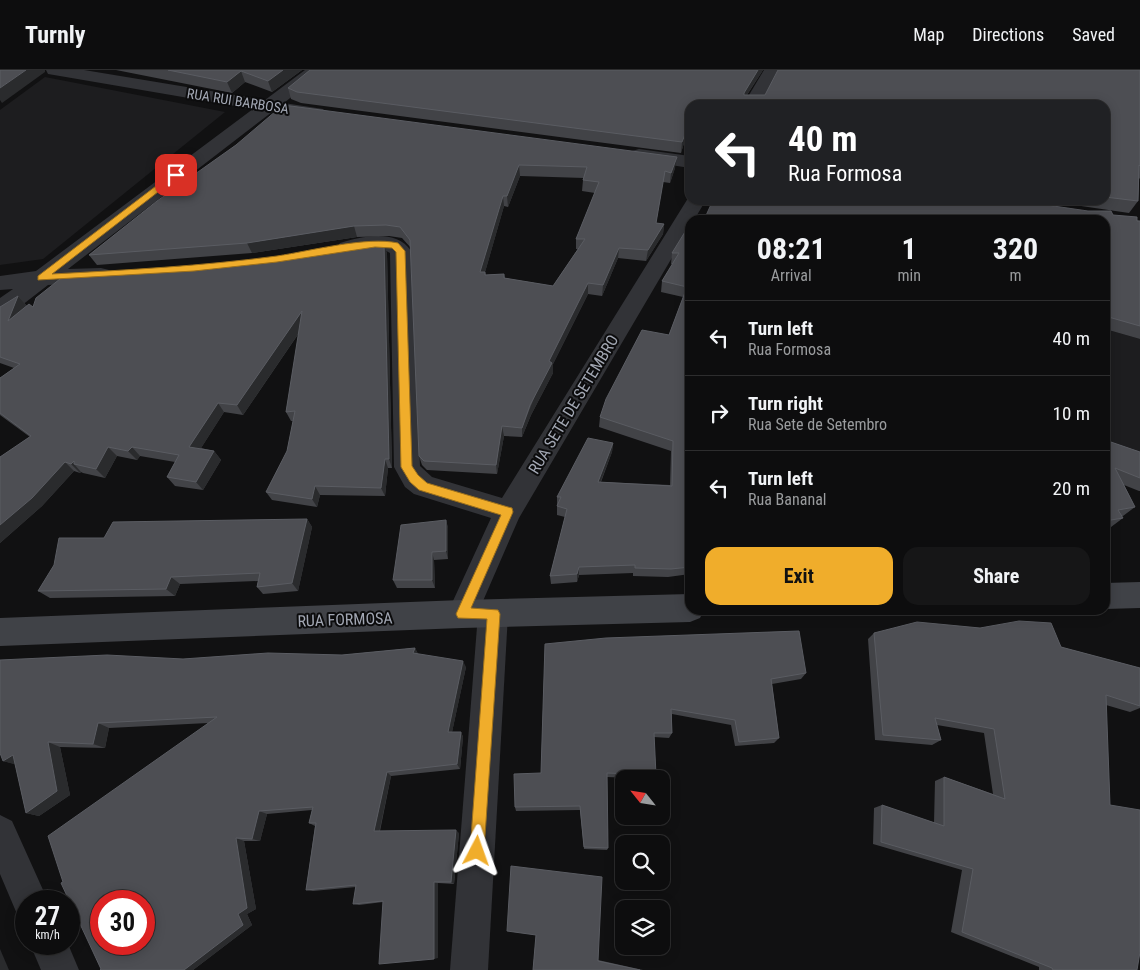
<!DOCTYPE html>
<style>
:root{--surface:#0d0d0e;--page:#161617;--text:#f1f3f6;--muted:#9a9c9e;--line:#2d2d2e;--accent:#f0ad2b}
body{margin:0;font-family:"Roboto Condensed",sans-serif;background:var(--page);color:var(--text);height:100vh;display:flex;flex-direction:column;font-size:19px;white-space:nowrap}
*{box-sizing:border-box;margin:0}
p{font-size:16px;color:var(--muted)}
.icon{flex:none;width:28px;height:28px;fill:none;stroke:currentColor;stroke-width:2;stroke-linecap:round;stroke-linejoin:round}
.map{position:relative;flex:1;overflow:hidden}
.panel{position:absolute;left:685px;top:145px;width:425px;height:400px;display:flex;flex-direction:column;background:var(--surface);border-radius:15px;box-shadow:0 2px 12px #0003,0 0 0 1px var(--line)}
.panel>*{flex:none}
.guide{position:absolute;left:685px;top:30px;width:425px;height:105px;border-radius:15px;box-shadow:0 2px 12px #0003,0 0 0 1px var(--line);background:#202124;color:#fff;overflow:hidden}
.needle{width:32px;rotate:300deg}
.tools{position:absolute;left:615px;top:700px;display:grid;gap:10px}
.tools a{display:grid;place-items:center;width:55px;height:55px;border-radius:10px;background:var(--surface);box-shadow:0 2px 12px #0003,0 0 0 1px var(--line);font-size:25px}
.speed{position:absolute;left:15px;top:820px;display:flex;gap:10px;font-size:25px;font-weight:700;text-align:center}
.speed>*{display:grid;place-content:center;width:65px;height:65px;border-radius:50%;background:var(--surface);box-shadow:0 2px 12px #0003,0 0 0 1px var(--line);line-height:1}
.speed small{font-size:12px;font-weight:400}
.speed .limit{border:8px solid #d22;background:#fff;color:#111}
.pin{position:absolute;display:grid;place-items:center;width:42px;height:42px;color:#fff;margin:-21px;border-radius:10px;box-shadow:0 2px 8px #0006}
.me{position:absolute;width:55px;margin:-28px;rotate:4deg;stroke-linejoin:round;filter:drop-shadow(0 0 4px #0008)}
.turn{display:flex;align-items:center;gap:18px;height:105px;padding:0 20px;font-size:22px}
.turn .icon{width:65px;height:65px;stroke-width:2.5}
.turn b{display:block;font-size:35px;line-height:42px}
.eta{display:flex;justify-content:space-evenly;align-items:center;height:85px;text-align:center}
.eta b{font-size:30px;font-weight:700;line-height:35px}
.primary-button{display:flex;gap:10px;margin-top:auto;padding:10px 20px}
.primary-button a{flex:1;height:58px;border-radius:15px;background:var(--accent);color:#111;font-size:20px;font-weight:700;line-height:58px;text-align:center}
.primary-button a+a{background:var(--page);color:var(--text)}
ul{padding:0;list-style:none}
li{display:flex;align-items:center;gap:15px;height:75px;padding:0 20px;border-top:1px solid var(--line)}
li div{flex:1}
li b{display:block;font-size:19px}
li em{font-style:normal}
header{display:flex;align-items:center;gap:30px;box-sizing:border-box;height:70px;padding:0 25px;background:var(--surface);border-bottom:1px solid var(--line)}
header strong{font-size:24px}
nav{display:flex;gap:28px;margin-inline-start:auto;font-size:18px}
.map>svg:first-child{display:block}
.built{fill:#1d1d1f}
.lines{fill:none;stroke-linecap:round;stroke-linejoin:round}
.street{fill:#323337;fill-rule:evenodd}
.secondary{fill:#404247;fill-rule:evenodd}
.wall{fill:#424347;fill-rule:evenodd}
.shaded-wall{fill:#2a2b2d}
.building{fill:#4d4e53;stroke:#5a5c62;fill-rule:evenodd}
.route{fill:#f0ad2b;stroke:#9c701c}
.labels{text-anchor:middle;stroke-width:4;stroke-linejoin:round;paint-order:stroke}
.far-street-label{font-size:14px;fill:#a2a7b3;stroke:#0c0c0d}
.street-label{font-size:16px;fill:#a2a7b3;stroke:#0c0c0d}
</style>
<header>
<strong>Turnly</strong>
<nav><a>Map</a><a>Directions</a><a>Saved</a></nav>
</header>
<div class="map">
<svg width="1140" height="900" viewBox="0 0 1140 900">
<rect width="100%" height="100%" fill="#111112"/>
<g class="built">
<path d="M 45,7 L 225,42 L 43,189 L 0,195 L 0,40 Z"/>
<path d="M 1105,259 L 1140,269 L 1140,389 L 1105,378 Z"/>
</g>
<g class="lines">
<g class="street">
<path d="M 46,0 L 84,0 L 265,30 L 305,0 L 324,0 L 284,33 L 323,39 L 326,43 L 323,47 L 317,48 L 272,42 L 68,199 L 101,198 L 109,200 L 112,205 L 109,210 L 101,212 L 48,215 L 8,246 L 0,248 L 0,228 L 13,219 L 0,220 L 0,206 L 36,201 L 253,39 L 54,5 L 48,4 Z"/>
<path d="M 764,0 L 780,0 L 761,35 L 743,35 Z"/>
<path d="M 639,79 L 690,86 L 690,98 L 632,89 L 630,85 L 632,81 Z"/>
<path d="M 690,125 L 690,130 L 706,130 L 694,150 L 690,150 L 690,157 L 519,448 L 473,554 L 462,558 L 451,554 L 447,544 L 491,448 L 414,424 L 405,417 L 394,397 L 390,183 C 375,173 356,187 340,183 L 337,178 L 340,173 C 361,167 396,158 411,181 L 420,396 L 432,407 L 502,428 Z"/>
<path d="M 493,530 L 504,534 L 508,544 L 488,900 L 450,900 L 478,544 L 482,534 Z"/>
<path d="M 0,745 L 12,751 L 48,831 L 26,831 L 26,848 L 17,844 L 0,804 Z"/>
<path d="M 30,874 L 68,874 L 79,900 L 41,900 Z"/>
</g>
<g class="secondary">
<path d="M 1140,512 L 1140,538 L 1105,539 L 1105,513 Z"/>
<path d="M 690,524 L 690,540 L 704,540 L 700,548 L 690,552 L 462,558 L 0,576 L 0,548 L 462,530 Z"/>
</g>
</g>
<g class="wall">
<path d="M 116,0 L 302,0 L 272,22 L 245,12 L 232,23 Z"/>
<path d="M 310,0 L 763,0 L 747,25 L 765,25 L 1140,0 L 1140,109 L 1139,108 L 1138,131 L 1129,143 L 1040,130 L 1105,130 L 1105,35 L 690,35 L 690,74 L 684,73 L 681,83 L 301,33 L 291,29 L 288,18 Z"/>
<path d="M 236,75 L 675,98 L 670,113 L 663,112 L 656,153 L 664,154 L 663,164 L 646,191 L 618,188 L 602,226 L 588,224 L 553,294 L 553,303 L 531,345 L 522,367 L 504,366 L 497,404 L 427,400 L 422,395 L 419,386 L 411,178 L 402,168 L 389,166 L 357,167 L 252,183 L 97,195 L 89,185 ZM 520,106 L 584,108 L 583,110 L 582,121 L 595,123 L 576,169 L 576,179 L 578,179 L 553,216 L 505,208 L 504,204 L 486,205 L 485,202 L 504,136 L 508,137 Z"/>
<path d="M 1113,145 L 1140,151 L 1140,269 L 1105,259 L 1105,150 Z"/>
<path d="M 690,157 L 688,332 L 690,333 L 690,504 L 668,507 L 633,506 L 633,503 L 579,505 L 577,512 L 551,514 L 550,506 L 565,447 L 557,445 L 557,427 L 613,373 L 612,382 L 601,412 L 670,415 L 671,381 L 599,357 L 600,347 L 669,265 L 683,227 L 661,222 L 662,211 L 673,194 L 671,194 L 672,183 Z"/>
<path d="M 384,173 L 387,184 L 392,398 L 388,398 L 385,426 L 320,425 L 317,437 L 272,430 L 266,422 L 287,381 L 293,351 L 291,351 L 286,342 L 299,263 L 243,345 L 224,342 L 201,378 L 214,381 L 221,390 L 203,420 L 175,416 L 167,407 L 175,392 L 140,386 L 137,390 L 117,386 L 105,408 L 83,403 L 81,402 L 80,403 L 74,401 L 42,436 L 0,473 L 0,387 L 30,367 L 0,345 L 0,308 L 14,298 L 0,293 L 0,237 L 18,226 L 27,236 L 33,237 L 188,197 L 273,188 Z"/>
<path d="M 1105,370 L 1140,382 L 1140,421 L 1139,421 L 1124,415 L 1135,437 L 1123,446 L 1121,446 L 1123,448 L 1111,457 L 1105,458 Z"/>
<path d="M 307,449 L 312,457 L 298,521 L 263,524 L 257,517 L 258,511 L 180,514 L 175,526 L 50,528 L 38,521 L 104,468 Z"/>
<path d="M 446,450 L 448,458 L 448,489 L 434,490 L 435,518 L 397,518 L 393,510 Z"/>
<path d="M 874,563 L 1061,577 L 1140,598 L 1140,638 L 1130,642 L 1106,635 L 1110,735 L 1137,900 L 1039,900 L 1039,897 L 951,862 L 962,800 L 873,774 L 874,738 L 882,735 L 934,753 L 935,711 L 944,707 L 993,724 L 984,663 L 937,655 L 941,670 L 932,675 L 875,670 L 868,569 Z"/>
<path d="M 545,574 L 806,603 L 801,609 L 772,614 L 779,668 L 774,673 L 735,676 L 731,655 L 672,644 L 672,663 L 669,668 L 654,667 L 656,705 L 654,709 L 607,707 L 608,778 L 607,780 L 584,779 L 580,740 L 516,741 L 515,737 L 541,703 Z"/>
<path d="M 415,578 L 418,584 L 466,597 L 452,662 L 461,662 L 463,667 L 460,699 L 391,706 L 380,761 L 459,763 L 454,814 L 438,813 L 438,888 L 383,832 L 359,835 L 353,834 L 356,817 L 313,821 L 306,820 L 315,756 L 309,753 L 312,740 L 267,744 L 260,771 L 244,771 L 256,839 L 247,844 L 252,855 L 193,900 L 100,900 L 101,899 L 63,812 L 208,653 L 109,658 L 105,678 L 60,677 L 70,725 L 39,746 L 26,743 L 15,694 L 3,691 L 183,589 L 342,585 Z"/>
<path d="M 511,796 L 598,890 L 643,900 L 533,900 L 536,865 Z"/>
</g>
<g class="shaded-wall">
<path d="M 26,0 L 45,0 L 45,2 L 2,33 L 0,30 L 0,18 Z"/>
<path d="M 283,0 L 302,0 L 272,22 L 268,11 Z"/>
<path d="M 758,0 L 763,0 L 741,34 L 744,23 Z"/>
<path d="M 241,1 L 245,12 L 232,23 L 227,12 Z"/>
<path d="M 686,62 L 684,73 L 681,83 L 682,72 Z"/>
<path d="M 677,87 L 675,98 L 670,113 L 671,103 Z"/>
<path d="M 519,95 L 520,106 L 508,137 L 507,126 Z"/>
<path d="M 503,126 L 504,136 L 482,213 L 480,202 Z"/>
<path d="M 664,154 L 663,164 L 646,191 L 648,180 Z"/>
<path d="M 354,156 L 357,167 L 252,183 L 247,173 Z"/>
<path d="M 384,173 L 387,184 L 392,398 L 389,389 Z"/>
<path d="M 619,178 L 618,188 L 602,226 L 603,215 Z"/>
<path d="M 588,213 L 588,224 L 553,294 L 553,303 L 531,345 L 522,367 L 522,358 L 549,291 Z"/>
<path d="M 18,226 L 27,236 L 8,251 Z"/>
<path d="M 302,241 L 307,251 L 243,345 L 237,335 Z"/>
<path d="M 218,333 L 224,342 L 196,386 L 189,377 Z"/>
<path d="M 502,356 L 504,366 L 497,404 L 496,395 Z"/>
<path d="M 613,373 L 612,382 L 597,421 L 598,412 Z"/>
<path d="M 108,377 L 117,386 L 105,408 L 96,399 Z"/>
<path d="M 132,377 L 140,386 L 137,390 L 128,381 Z"/>
<path d="M 214,381 L 221,390 L 203,420 L 196,412 Z"/>
<path d="M 385,389 L 388,398 L 385,426 L 381,418 Z"/>
<path d="M 74,391 L 74,394 L 81,402 L 80,403 L 71,394 Z"/>
<path d="M 65,392 L 74,401 L 42,436 L 0,473 L 0,455 Z"/>
<path d="M 315,416 L 320,425 L 317,437 L 312,429 Z"/>
<path d="M 307,449 L 312,457 L 298,521 L 292,513 Z"/>
<path d="M 446,450 L 448,458 L 448,489 L 446,481 Z"/>
<path d="M 432,482 L 434,490 L 435,518 L 432,510 Z"/>
<path d="M 579,497 L 579,505 L 577,512 L 577,504 Z"/>
<path d="M 171,507 L 180,514 L 175,526 L 166,519 Z"/>
<path d="M 415,578 L 418,584 L 413,583 Z"/>
<path d="M 463,591 L 466,597 L 451,667 L 448,662 Z"/>
<path d="M 98,653 L 109,658 L 105,678 L 93,674 Z"/>
<path d="M 461,662 L 463,667 L 460,699 L 457,694 Z"/>
<path d="M 48,672 L 60,677 L 70,725 L 39,746 L 26,743 Z"/>
<path d="M 13,685 L 17,695 L 3,691 Z"/>
<path d="M 387,702 L 391,706 L 379,763 L 374,761 Z"/>
<path d="M 259,741 L 267,744 L 260,771 L 252,769 Z"/>
<path d="M 456,760 L 459,763 L 454,814 L 451,812 Z"/>
<path d="M 236,768 L 244,771 L 256,839 L 247,844 L 252,855 L 193,900 L 184,900 L 238,844 Z"/>
<path d="M 434,812 L 438,813 L 438,888 L 434,889 Z"/>
<path d="M 0,879 L 9,900 L 0,900 Z"/>
</g>
<g class="building">
<path d="M 0,0 L 26,0 L 0,18 Z"/>
<path d="M 168,0 L 283,0 L 268,11 L 241,1 L 227,12 Z"/>
<path d="M 310,0 L 758,0 L 744,23 L 744,25 L 765,25 L 778,0 L 1140,0 L 1140,96 L 1139,95 L 1138,131 L 1105,127 L 1105,35 L 690,35 L 690,63 L 686,62 L 682,72 L 297,22 L 288,18 Z"/>
<path d="M 283,35 L 677,87 L 671,103 L 665,101 L 656,153 L 664,154 L 648,180 L 619,178 L 603,215 L 588,213 L 549,291 L 552,293 L 530,335 L 522,358 L 502,356 L 496,395 L 424,391 L 419,386 L 410,170 L 400,157 L 386,155 L 354,156 L 247,173 L 89,185 L 157,131 L 236,75 ZM 519,95 L 587,97 L 583,110 L 599,112 L 576,169 L 585,169 L 553,216 L 504,208 L 504,204 L 485,205 L 485,202 L 480,202 L 503,126 L 507,126 Z"/>
<path d="M 713,130 L 1012,130 L 1088,141 L 1111,141 L 1113,145 L 1137,147 L 1137,151 L 1140,151 L 1140,256 L 1105,246 L 1105,150 L 704,150 Z"/>
<path d="M 688,157 L 690,157 L 690,319 L 688,332 L 690,333 L 690,497 L 671,499 L 635,498 L 635,495 L 579,497 L 577,504 L 550,506 L 567,439 L 557,436 L 561,427 L 557,427 L 588,368 L 613,373 L 598,412 L 672,416 L 673,371 L 600,347 L 606,329 L 642,260 L 669,265 L 687,217 L 662,211 L 679,183 L 672,183 Z"/>
<path d="M 372,173 L 384,173 L 389,389 L 385,389 L 381,418 L 315,416 L 312,429 L 266,422 L 287,381 L 295,341 L 286,342 L 302,241 L 237,335 L 218,333 L 189,377 L 214,381 L 196,412 L 167,407 L 179,385 L 132,377 L 128,381 L 108,377 L 96,399 L 74,394 L 74,391 L 71,394 L 65,392 L 32,428 L 0,455 L 0,387 L 31,366 L 0,343 L 0,308 L 20,294 L 0,287 L 0,237 L 18,226 L 8,251 L 29,234 L 33,237 L 36,228 L 65,205 L 188,197 L 273,188 Z"/>
<path d="M 1105,370 L 1140,382 L 1140,408 L 1115,398 L 1135,437 L 1118,440 L 1123,448 L 1105,451 Z"/>
<path d="M 307,449 L 292,513 L 257,517 L 260,503 L 171,507 L 166,519 L 38,521 L 54,495 L 59,468 L 104,468 L 113,452 Z"/>
<path d="M 446,450 L 446,481 L 432,482 L 432,510 L 393,510 L 401,455 Z"/>
<path d="M 1019,551 L 1051,553 L 1061,577 L 1140,598 L 1140,636 L 1106,625 L 1110,735 L 1140,740 L 1140,882 L 1137,900 L 1053,900 L 1052,898 L 962,862 L 973,799 L 881,772 L 882,735 L 944,756 L 944,707 L 1005,729 L 994,659 L 935,648 L 941,670 L 883,665 L 874,563 L 917,552 L 980,558 Z"/>
<path d="M 799,561 L 806,603 L 771,609 L 779,668 L 739,672 L 735,650 L 671,639 L 672,663 L 654,663 L 656,705 L 607,703 L 608,778 L 584,777 L 580,736 L 515,737 L 514,704 L 541,703 L 545,574 L 606,568 Z"/>
<path d="M 415,578 L 413,583 L 463,591 L 448,662 L 461,662 L 457,694 L 387,702 L 374,761 L 456,760 L 451,812 L 434,812 L 434,889 L 379,894 L 383,831 L 353,834 L 356,815 L 306,820 L 316,753 L 309,753 L 313,737 L 259,741 L 252,769 L 236,768 L 247,838 L 238,844 L 243,855 L 184,900 L 100,900 L 101,899 L 61,813 L 63,812 L 48,766 L 217,647 L 98,653 L 93,674 L 48,672 L 57,721 L 26,743 L 13,685 L 3,691 L 0,683 L 0,590 L 107,585 L 183,589 L 268,583 L 342,585 ZM 101,831 L 144,831 L 144,874 L 101,874 Z"/>
<path d="M 511,796 L 602,807 L 598,891 L 640,900 L 533,900 L 536,865 L 507,861 Z"/>
</g>
<path class="route" d="M 173,103 L 180,105 L 52,204 C 127,200 202,196 277,186 C 310,181 367,166 398,173 L 405,181 L 412,396 L 418,405 L 427,413 L 508,437 L 512,438 L 513,442 L 471,538 L 498,540 L 500,544 L 484,781 L 482,786 L 477,789 L 472,786 L 470,781 L 487,549 L 458,548 L 456,544 L 501,445 L 419,420 L 410,412 L 401,397 L 396,182 L 392,178 L 375,177 L 277,192 L 194,201 L 38,210 L 38,206 Z"/>
<g class="labels">
<g class="far-street-label">
<text transform="translate(238 31) rotate(9)" y="5">RUA RUI BARBOSA</text>
</g>
<g class="street-label">
<text transform="translate(573 334) rotate(-59)" y="6">RUA SETE DE SETEMBRO</text>
<text transform="translate(345 549) rotate(-2)" y="6">RUA FORMOSA</text>
</g>
</g>
</svg>
<div class="tools">
<a><svg class="needle" viewBox="-14 -14 28 28"><path d="M0-13l5 13h-10z" fill="#e53935"/><path d="M0 13l5-13h-10z" fill="#9a9c9e"/></svg></a>
<a><svg class="icon" aria-label="search" viewBox="0 0 24 24"><circle cx="10" cy="10" r="6"/><path d="M15 15l6 6"/></svg></a>
<a><svg class="icon" aria-label="layers" viewBox="0 0 24 24"><path d="M12 4l9 5-9 5-9-5zM3 14l9 5 9-5"/></svg></a>
</div>
<div class="speed"><div>27<small>km/h</small></div><div class="limit">30</div></div>
<div class="pin" style="left:176px;top:105px;background:#d93025"><svg class="icon" aria-label="arrive" viewBox="0 0 24 24"><path d="M6 21V4h12l-3 4 3 4H6"/></svg></div>
<svg class="me" style="left:477px;top:781px" viewBox="-20 -20 40 40"><path d="M0-17L14 15 0 8-14 15z" fill="#f0ad2b" stroke="#fff" stroke-width="4"/></svg>
<div class="guide">
<div class="turn"><svg class="icon" aria-label="left" viewBox="0 0 24 24"><path d="M17 20v-9H6M10 6l-5 5 5 5"/></svg><div><b>40 m</b>Rua Formosa</div></div>
</div>
<section class="panel">
<div class="eta">
<div><b>08:21</b><p>Arrival</p></div>
<div><b>1</b><p>min</p></div>
<div><b>320</b><p>m</p></div>
</div>
<ul>
<li><svg class="icon" aria-label="left" viewBox="0 0 24 24"><path d="M17 20v-9H6M10 6l-5 5 5 5"/></svg><div><b>Turn left</b><p>Rua Formosa</p></div><em>40 m</em></li>
<li><svg class="icon" aria-label="right" viewBox="0 0 24 24"><path d="M7 20v-9h11M14 6l5 5-5 5"/></svg><div><b>Turn right</b><p>Rua Sete de Setembro</p></div><em>10 m</em></li>
<li><svg class="icon" aria-label="left" viewBox="0 0 24 24"><path d="M17 20v-9H6M10 6l-5 5 5 5"/></svg><div><b>Turn left</b><p>Rua Bananal</p></div><em>20 m</em></li>
</ul>
<div class="primary-button"><a>Exit</a><a>Share</a></div>
</section>
</div>
